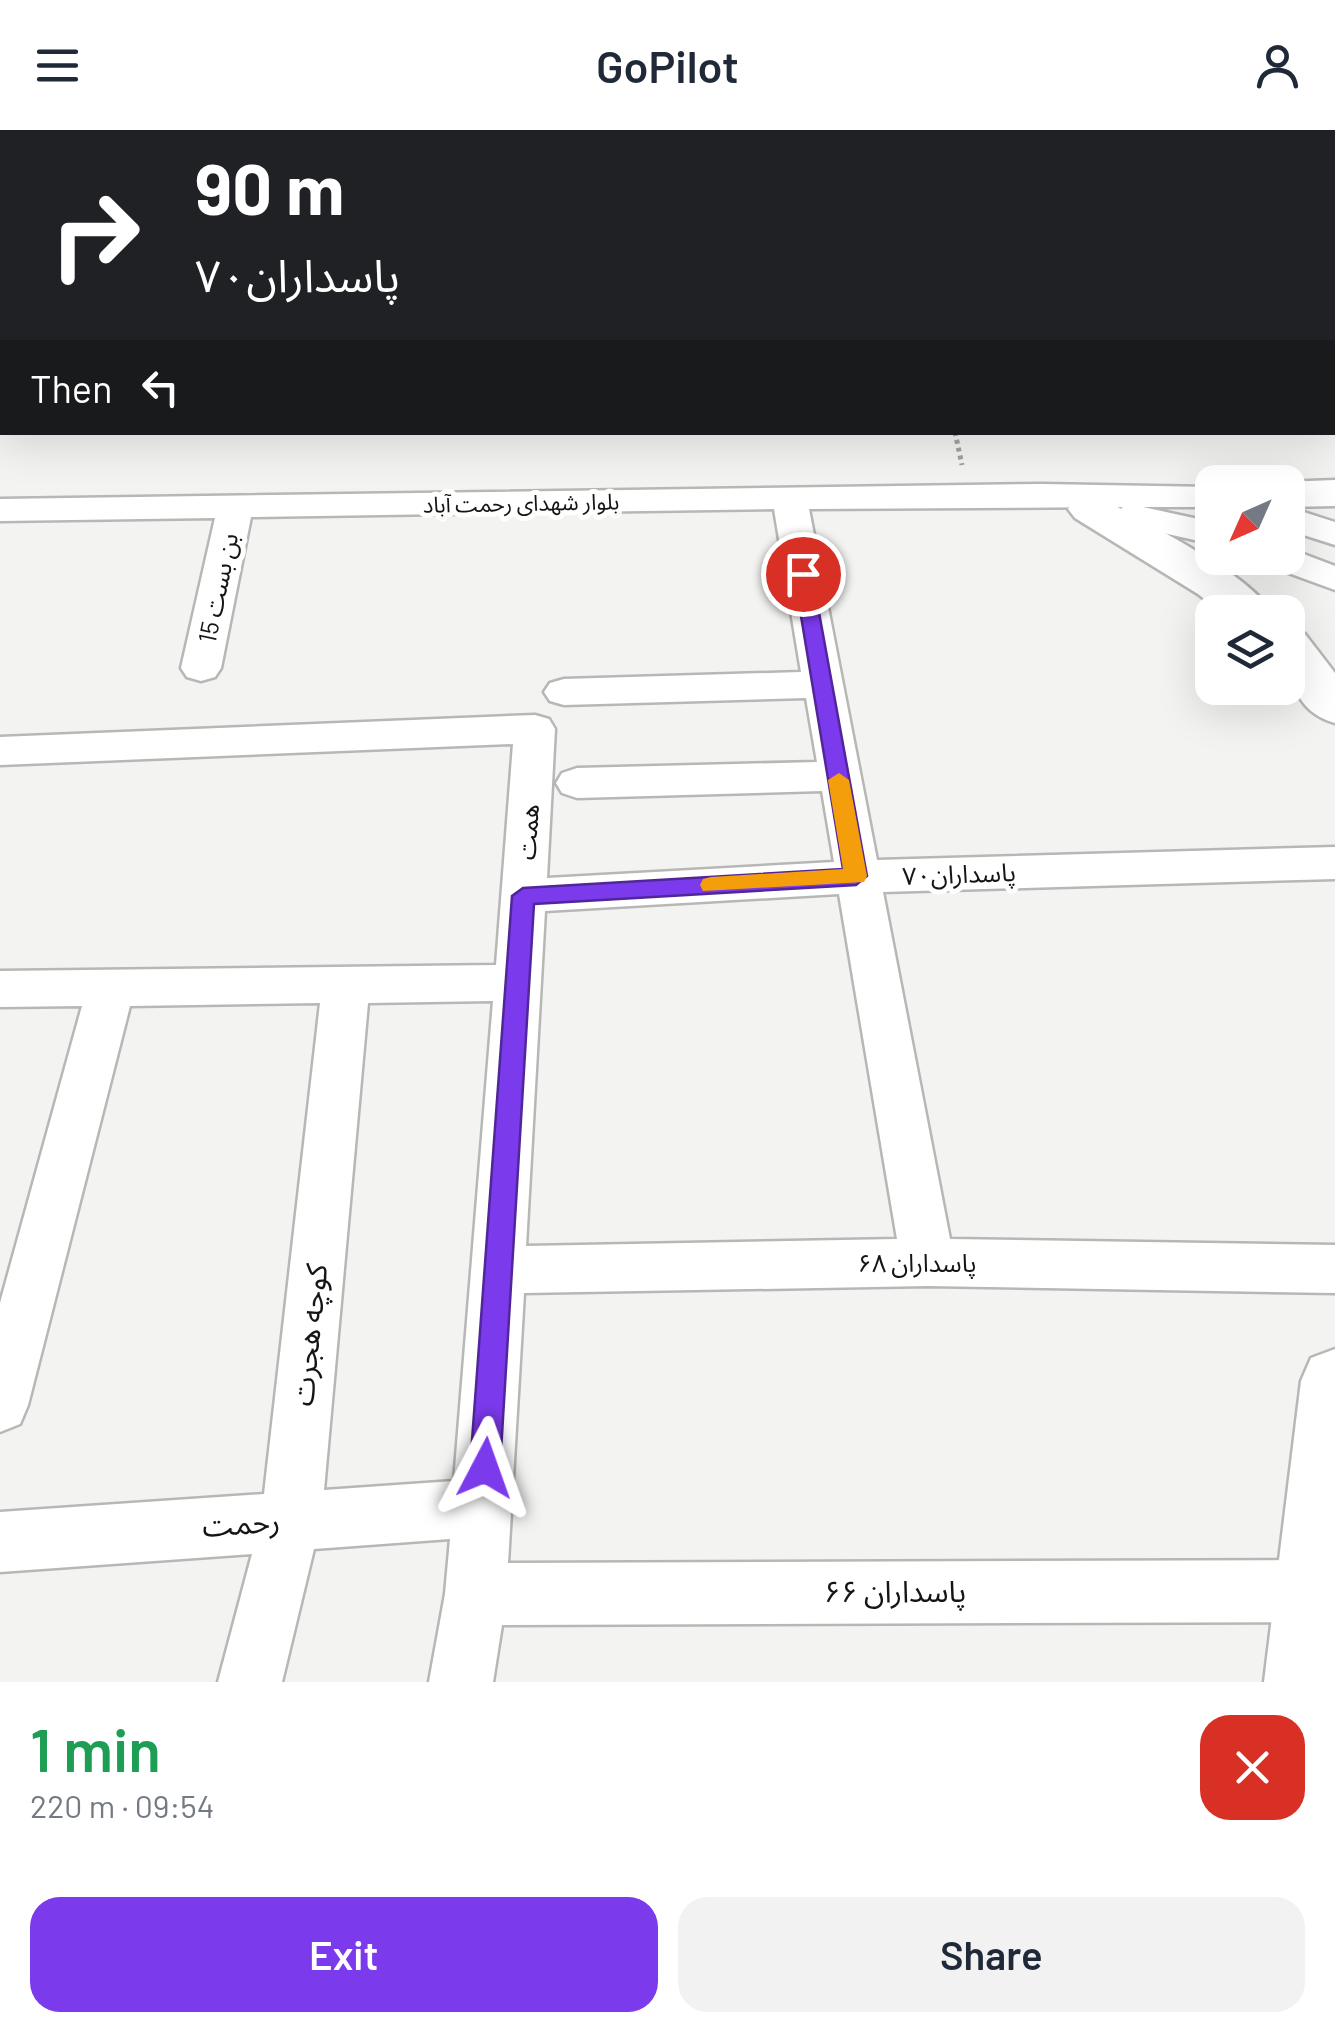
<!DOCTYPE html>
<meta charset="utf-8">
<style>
:root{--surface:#fff;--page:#f2f2f3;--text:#1f2937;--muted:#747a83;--accent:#7c3aed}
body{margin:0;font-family:Barlow,"Noto Sans Arabic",sans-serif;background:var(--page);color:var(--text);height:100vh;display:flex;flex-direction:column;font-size:38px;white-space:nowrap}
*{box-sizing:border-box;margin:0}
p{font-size:32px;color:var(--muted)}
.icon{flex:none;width:55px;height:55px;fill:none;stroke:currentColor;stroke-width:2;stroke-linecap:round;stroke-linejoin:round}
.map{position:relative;height:1552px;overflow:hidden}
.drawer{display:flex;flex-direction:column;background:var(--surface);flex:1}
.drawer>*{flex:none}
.top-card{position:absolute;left:0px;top:0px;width:1335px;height:305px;box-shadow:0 10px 40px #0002;background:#202124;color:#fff;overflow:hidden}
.needle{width:65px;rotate:225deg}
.controls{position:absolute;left:1195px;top:335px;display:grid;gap:20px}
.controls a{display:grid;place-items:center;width:110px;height:110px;border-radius:20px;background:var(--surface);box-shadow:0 10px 40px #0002;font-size:50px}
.pin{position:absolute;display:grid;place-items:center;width:85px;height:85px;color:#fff;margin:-42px;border:5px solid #fff;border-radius:50%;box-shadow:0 2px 10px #0007}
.me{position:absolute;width:110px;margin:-55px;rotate:4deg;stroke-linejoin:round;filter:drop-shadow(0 0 8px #0008)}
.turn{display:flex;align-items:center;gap:35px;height:210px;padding:0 30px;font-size:45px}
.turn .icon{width:130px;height:130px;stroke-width:2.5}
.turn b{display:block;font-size:70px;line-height:85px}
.then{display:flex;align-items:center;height:95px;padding:0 30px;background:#0003;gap:20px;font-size:38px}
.round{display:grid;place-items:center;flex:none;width:105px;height:105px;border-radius:30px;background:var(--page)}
.head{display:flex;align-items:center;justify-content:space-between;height:170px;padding:0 30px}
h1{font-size:60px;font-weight:600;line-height:75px;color:#1e9e55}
.action{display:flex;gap:20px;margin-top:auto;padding:20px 30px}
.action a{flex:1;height:115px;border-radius:30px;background:var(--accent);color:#fff;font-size:40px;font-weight:600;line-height:115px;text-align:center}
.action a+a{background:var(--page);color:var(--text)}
header{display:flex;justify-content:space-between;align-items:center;height:130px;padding:0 30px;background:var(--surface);font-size:45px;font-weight:600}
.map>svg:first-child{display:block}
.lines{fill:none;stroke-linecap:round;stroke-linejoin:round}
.minor-casing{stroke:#b7b8b5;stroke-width:5}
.major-casing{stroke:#b7b8b5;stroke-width:5}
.path{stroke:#a1a19f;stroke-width:5;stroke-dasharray:4 4;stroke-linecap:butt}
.minor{fill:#fff;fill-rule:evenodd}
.major{fill:#fff;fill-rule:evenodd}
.route{fill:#7c3aed;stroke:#51269a;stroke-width:2.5}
.slow{fill:#f59e0b}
.labels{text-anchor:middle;stroke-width:10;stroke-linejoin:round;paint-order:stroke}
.far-street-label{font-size:22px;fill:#151514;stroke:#fff}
.street-label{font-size:25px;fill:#151514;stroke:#fff}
.near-street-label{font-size:30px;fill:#151514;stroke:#fff}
</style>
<header><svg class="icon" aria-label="menu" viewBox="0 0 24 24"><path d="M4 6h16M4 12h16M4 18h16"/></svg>GoPilot<svg class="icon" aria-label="person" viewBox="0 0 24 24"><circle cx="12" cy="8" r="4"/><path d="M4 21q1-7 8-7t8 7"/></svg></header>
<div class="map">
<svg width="1335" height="1552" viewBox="0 0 1335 1552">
<rect width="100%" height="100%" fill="#f3f4f1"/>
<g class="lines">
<defs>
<g id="minor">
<path d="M 1159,0 L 1192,0 L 1193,2 L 1160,2 Z"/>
<path d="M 1315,0 L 1335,0 L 1335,10 L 1332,2 Z"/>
<rect x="1332" y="40" width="3" height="17"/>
<rect x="0" y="200" width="2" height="18"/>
<path d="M 1042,354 L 1212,357 L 1212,377 L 1143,377 L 1212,392 L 1212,414 L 1119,393 L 1114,385 L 1123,377 L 809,379 L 877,730 L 1335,717 L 1335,749 L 883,762 L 950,1109 L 1335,1115 L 1335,1163 L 928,1156 L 524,1163 L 508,1433 L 1313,1430 L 1335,1439 L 1335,1483 L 1313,1492 L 502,1495 L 493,1552 L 429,1552 L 445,1464 L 450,1409 L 314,1419 L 282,1552 L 218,1552 L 252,1424 L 0,1442 L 0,1382 L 264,1364 L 320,873 L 130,876 L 28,1275 L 20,1294 L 0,1302 L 0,1173 L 82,876 L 0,877 L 0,841 L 496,835 L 513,614 L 0,635 L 0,607 L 535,585 L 549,589 L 555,599 L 547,748 L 834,732 L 822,661 L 577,668 L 562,663 L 556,653 L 562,643 L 577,638 L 817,632 L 806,568 L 564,575 L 550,571 L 544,562 L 550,553 L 564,549 L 801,542 L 774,379 L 251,387 L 221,538 L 215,547 L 201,551 L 187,547 L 181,538 L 215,388 L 0,391 L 0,369 ZM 839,764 L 897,1109 L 526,1116 L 545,781 ZM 493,871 L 454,1351 L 324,1360 L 368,873 Z"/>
<path d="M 1288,377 L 1335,392 L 1335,415 L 1288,400 Z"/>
<path d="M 1288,418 L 1335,436 L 1335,460 L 1269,436 L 1264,428 L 1288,428 Z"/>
</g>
<g id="major">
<path d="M 1335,350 L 1335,376 L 1288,377 L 1288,352 L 1282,352 Z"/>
<path d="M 1090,366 L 1105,370 C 1150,396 1245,441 1272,482 L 1221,482 L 1198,464 L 1075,388 L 1068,379 L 1075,370 Z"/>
<path d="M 1288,500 L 1305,504 L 1335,543 L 1335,593 C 1291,581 1286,539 1288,500 Z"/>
<path d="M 1335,1219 L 1335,1552 L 1264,1552 L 1301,1251 L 1311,1228 Z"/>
</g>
</defs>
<use href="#minor" class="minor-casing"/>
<use href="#major" class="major-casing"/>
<path class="path" d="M 955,302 L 962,335"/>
<use href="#minor" class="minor"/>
<use href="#major" class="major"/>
</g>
<path class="route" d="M 803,438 L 812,444 L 867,746 L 856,755 L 534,774 L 500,1338 L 495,1348 L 485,1352 L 475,1348 L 470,1338 L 512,766 L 523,758 L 843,739 L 794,444 Z"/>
<path class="slow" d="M 839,643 L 849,650 L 867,746 L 864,752 L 703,761 L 700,755 L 703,749 L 711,747 L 843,739 L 828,650 Z"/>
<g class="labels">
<g class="far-street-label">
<text transform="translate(521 373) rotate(-1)" y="8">بلوار شهدای رحمت آباد</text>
</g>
<g class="street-label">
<text transform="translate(218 458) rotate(-78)" y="9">بن بست 15</text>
<text transform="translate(528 702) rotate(-86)" y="9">همت</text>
<text transform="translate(959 744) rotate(-2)" y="9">پاسداران۷۰</text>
<text x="917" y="1142">پاسداران ۶۸</text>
</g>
<g class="near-street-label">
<text transform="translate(310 1205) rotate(-84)" y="10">کوچه هجرت</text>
<text transform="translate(241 1394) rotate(-4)" y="10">رحمت</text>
<text x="895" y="1472">پاسداران ۶۶</text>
</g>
</g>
</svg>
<div class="controls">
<a><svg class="needle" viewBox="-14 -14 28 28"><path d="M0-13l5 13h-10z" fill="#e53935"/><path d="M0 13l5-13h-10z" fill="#747a83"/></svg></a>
<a><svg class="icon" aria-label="layers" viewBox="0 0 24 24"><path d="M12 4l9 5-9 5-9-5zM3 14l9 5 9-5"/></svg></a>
</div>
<div class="pin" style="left:803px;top:444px;background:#d93025"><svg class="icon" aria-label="arrive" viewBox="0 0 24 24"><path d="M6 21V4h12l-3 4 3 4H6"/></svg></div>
<svg class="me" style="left:485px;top:1338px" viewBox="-20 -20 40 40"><path d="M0-17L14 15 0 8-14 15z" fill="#7c3aed" stroke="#fff" stroke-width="4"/></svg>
<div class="top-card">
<div class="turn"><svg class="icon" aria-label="right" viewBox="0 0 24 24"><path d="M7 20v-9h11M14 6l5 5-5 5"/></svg><div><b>90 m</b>پاسداران۷۰</div></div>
<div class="then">Then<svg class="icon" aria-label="left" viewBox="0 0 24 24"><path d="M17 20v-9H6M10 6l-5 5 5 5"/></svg></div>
</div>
</div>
<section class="drawer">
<div class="head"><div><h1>1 min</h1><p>220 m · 09:54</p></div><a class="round" style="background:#d93025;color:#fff"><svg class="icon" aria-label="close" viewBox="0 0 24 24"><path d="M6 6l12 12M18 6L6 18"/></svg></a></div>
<div class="action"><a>Exit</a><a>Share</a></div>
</section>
